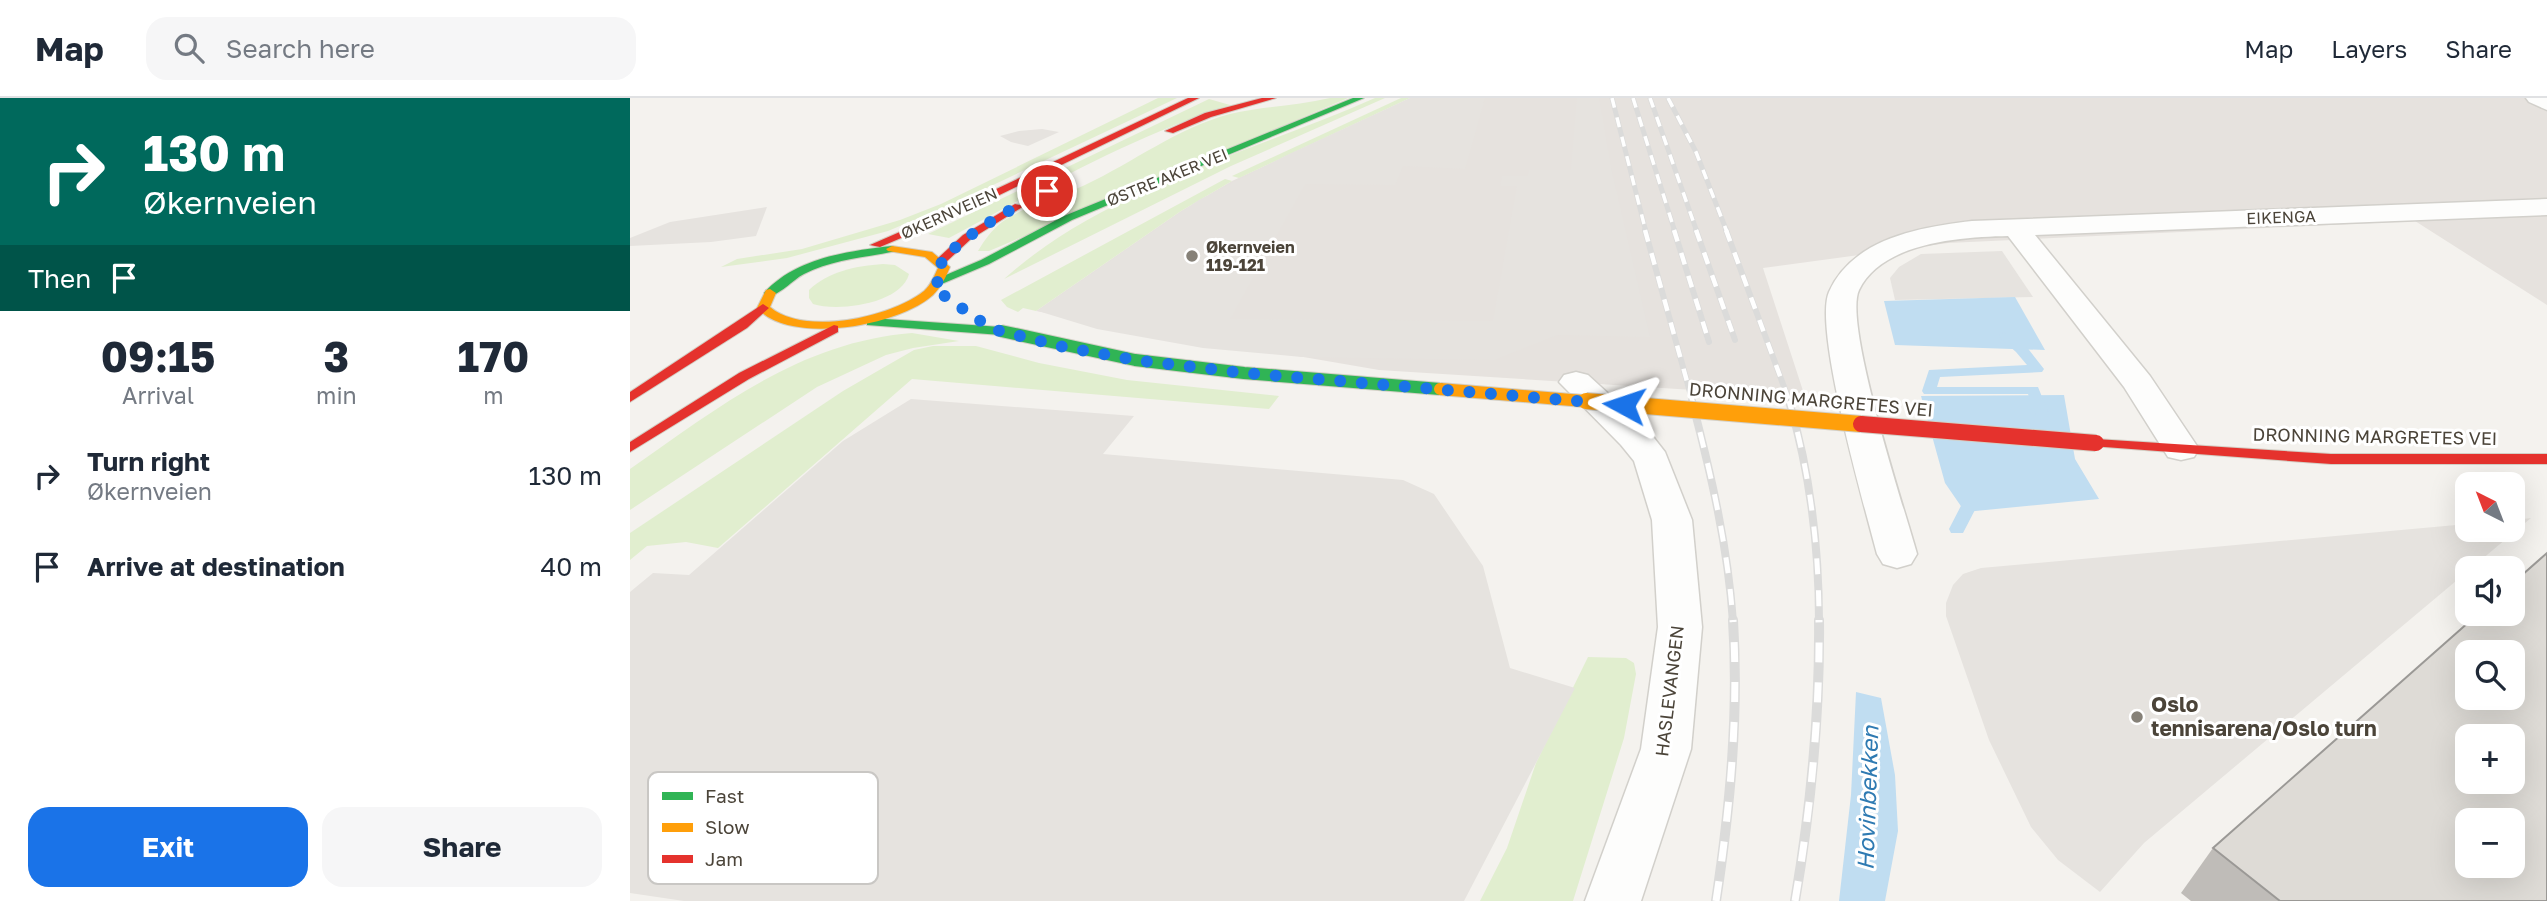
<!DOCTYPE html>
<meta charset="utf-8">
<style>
:root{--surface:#fff;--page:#f6f6f7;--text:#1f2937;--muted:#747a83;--line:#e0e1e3;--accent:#1a73e8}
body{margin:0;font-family:"Golos Text",sans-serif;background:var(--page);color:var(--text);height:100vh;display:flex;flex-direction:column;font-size:26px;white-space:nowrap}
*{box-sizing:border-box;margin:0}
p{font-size:23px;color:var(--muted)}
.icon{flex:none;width:38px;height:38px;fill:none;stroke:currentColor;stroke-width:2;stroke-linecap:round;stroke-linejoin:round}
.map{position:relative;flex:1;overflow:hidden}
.side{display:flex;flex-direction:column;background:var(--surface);width:630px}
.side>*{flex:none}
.banner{background:#00695c;color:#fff;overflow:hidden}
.needle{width:46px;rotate:318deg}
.controls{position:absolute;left:1825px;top:374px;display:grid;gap:14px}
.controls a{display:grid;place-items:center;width:70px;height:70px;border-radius:14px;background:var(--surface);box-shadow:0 7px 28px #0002;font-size:35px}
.pin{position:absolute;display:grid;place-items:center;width:60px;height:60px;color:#fff;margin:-30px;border:4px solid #fff;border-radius:50%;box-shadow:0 2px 7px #0007}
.me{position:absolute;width:77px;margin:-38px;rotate:275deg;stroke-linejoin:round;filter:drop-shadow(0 0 5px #0008)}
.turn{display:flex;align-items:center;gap:24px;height:147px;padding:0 28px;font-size:32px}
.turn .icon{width:91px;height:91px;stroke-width:2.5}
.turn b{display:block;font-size:49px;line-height:60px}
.then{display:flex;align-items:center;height:66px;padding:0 28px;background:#0003;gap:14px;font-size:26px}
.eta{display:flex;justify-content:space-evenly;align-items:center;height:119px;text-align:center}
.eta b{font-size:42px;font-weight:700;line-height:49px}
.primary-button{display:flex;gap:14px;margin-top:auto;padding:14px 28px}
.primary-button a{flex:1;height:80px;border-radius:21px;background:var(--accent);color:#fff;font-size:28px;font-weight:700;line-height:80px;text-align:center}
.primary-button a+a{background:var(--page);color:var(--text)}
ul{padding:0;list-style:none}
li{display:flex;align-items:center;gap:21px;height:91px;padding:0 28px}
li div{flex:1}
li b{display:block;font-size:26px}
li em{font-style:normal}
header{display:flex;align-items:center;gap:42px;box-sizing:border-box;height:98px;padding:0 35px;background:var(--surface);border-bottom:2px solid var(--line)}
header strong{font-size:33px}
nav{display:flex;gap:38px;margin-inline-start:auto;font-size:24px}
.search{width:490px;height:63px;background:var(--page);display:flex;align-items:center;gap:18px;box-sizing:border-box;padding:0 24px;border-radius:21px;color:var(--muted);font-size:26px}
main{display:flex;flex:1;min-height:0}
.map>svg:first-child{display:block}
.industrial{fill:#e6e2de}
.green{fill:#e1eecf}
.parking{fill:#e6e3df}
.water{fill:#c0ddf1}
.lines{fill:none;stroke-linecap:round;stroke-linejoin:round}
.stream{fill:#c0ddf1;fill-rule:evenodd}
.street-casing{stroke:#d2d0cb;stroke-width:3}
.fast-casing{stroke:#d3cfc5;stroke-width:2}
.slow-casing{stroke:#d3cfc5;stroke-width:2}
.jam-casing{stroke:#d3cfc5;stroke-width:2}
.street{fill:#fdfdfc;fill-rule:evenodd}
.fast{fill:#30b455;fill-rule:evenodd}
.slow{fill:#ff9f0a;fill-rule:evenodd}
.jam{fill:#e5322d;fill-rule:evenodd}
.rail-far3-casing{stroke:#dbdbda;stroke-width:5}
.rail-far2-casing{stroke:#dbdbda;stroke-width:6}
.rail-far1-casing{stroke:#dbdbda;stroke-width:8}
.rail-casing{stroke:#dbdbda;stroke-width:10}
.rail-far3{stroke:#fff;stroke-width:3.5;stroke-dasharray:10;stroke-linecap:butt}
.rail-far2{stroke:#fff;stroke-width:4.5;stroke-dasharray:12;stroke-linecap:butt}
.rail-far1{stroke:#fff;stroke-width:5;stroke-dasharray:16;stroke-linecap:butt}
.rail{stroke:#fff;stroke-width:7;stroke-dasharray:20;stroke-linecap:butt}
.fast-bridge-casing{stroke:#d3cfc5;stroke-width:14;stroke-linecap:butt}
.slow-bridge-far1-casing{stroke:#d3cfc5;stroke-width:14;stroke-linecap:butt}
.slow-bridge-casing{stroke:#d3cfc5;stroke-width:18;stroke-linecap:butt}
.jam-bridge-casing{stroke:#d3cfc5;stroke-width:18;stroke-linecap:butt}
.fast-bridge{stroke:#30b455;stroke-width:12}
.slow-bridge-far1{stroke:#ff9f0a;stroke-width:12}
.slow-bridge{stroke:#ff9f0a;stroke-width:16}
.jam-bridge{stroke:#e5322d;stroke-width:16}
.wall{fill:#bfbcb8}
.building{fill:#dedbd6;stroke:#9b9996;stroke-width:2;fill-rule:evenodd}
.route{stroke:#1a73e8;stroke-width:12;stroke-dasharray:0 21.6}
.poi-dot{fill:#868178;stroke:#fff;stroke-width:2.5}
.labels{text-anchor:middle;stroke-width:6;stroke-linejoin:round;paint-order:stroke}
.far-street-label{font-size:16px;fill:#4b4439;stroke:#fff}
.far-poi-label{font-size:16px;font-weight:bold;fill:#4b4439;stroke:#fff;text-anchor:start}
.street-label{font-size:18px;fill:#4b4439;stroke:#fff}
.near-poi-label{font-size:21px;font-weight:bold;fill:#4b4439;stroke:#fff;text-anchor:start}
.near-water-label{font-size:23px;font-style:italic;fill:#2e7ab2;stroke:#fff}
.key{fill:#fff;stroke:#c9c7c4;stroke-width:2}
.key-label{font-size:19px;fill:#4b4439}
</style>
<header>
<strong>Map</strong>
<div class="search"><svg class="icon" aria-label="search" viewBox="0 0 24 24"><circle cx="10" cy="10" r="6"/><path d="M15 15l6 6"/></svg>Search here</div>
<nav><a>Map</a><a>Layers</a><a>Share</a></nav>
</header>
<main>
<section class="side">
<div class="banner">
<div class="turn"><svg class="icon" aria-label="right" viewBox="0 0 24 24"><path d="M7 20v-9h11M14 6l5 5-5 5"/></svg><div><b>130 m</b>Økernveien</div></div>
<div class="then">Then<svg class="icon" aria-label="arrive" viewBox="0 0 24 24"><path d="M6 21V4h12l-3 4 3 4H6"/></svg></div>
</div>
<div class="eta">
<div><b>09:15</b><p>Arrival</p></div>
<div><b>3</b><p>min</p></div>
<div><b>170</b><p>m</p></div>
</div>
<ul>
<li><svg class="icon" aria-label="right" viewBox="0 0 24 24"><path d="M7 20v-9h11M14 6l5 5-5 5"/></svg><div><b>Turn right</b><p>Økernveien</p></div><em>130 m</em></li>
<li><svg class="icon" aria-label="arrive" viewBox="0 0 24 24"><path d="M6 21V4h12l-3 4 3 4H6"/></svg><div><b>Arrive at destination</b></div><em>40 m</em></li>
</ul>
<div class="primary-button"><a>Exit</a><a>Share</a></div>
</section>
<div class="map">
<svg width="1917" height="803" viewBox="0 0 1917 803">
<rect width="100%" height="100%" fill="#f4f2ee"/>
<path class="industrial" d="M 781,0 L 1917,0 L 1917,207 L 1785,123 L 1318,145 L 1133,170 L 1175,299 L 749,272 L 406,213 L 551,113 L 602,83 Z"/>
<g class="green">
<path d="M 528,0 L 547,0 L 327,104 L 258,133 L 157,160 L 91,169 L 107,161 L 172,151 L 270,122 L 311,106 Z"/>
<path d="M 700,0 L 718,0 L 359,153 L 348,153 C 355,141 362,132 372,124 C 398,106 428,100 455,87 C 504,64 547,30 600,16 C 633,8 667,8 700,0 Z"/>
<path d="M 745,0 L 755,0 L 601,68 L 374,181 C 474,91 623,54 745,0 Z"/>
<path d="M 771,0 L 780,0 L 609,80 L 602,78 Z"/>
<path d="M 579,1 L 600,7 C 501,39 410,91 319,140 L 298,136 Z"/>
<path d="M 595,81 L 602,83 L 551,113 L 406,213 L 393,210 L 388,214 L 377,209 L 371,202 Z"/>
<path d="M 253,166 L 265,167 L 279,176 C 271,206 208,214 183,206 L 179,200 L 179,192 C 199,173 226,168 253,166 Z"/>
<path d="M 282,235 L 329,243 L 283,250 L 256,257 L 187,289 L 0,412 L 0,371 C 89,309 170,244 282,235 Z"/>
<path d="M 303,248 L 346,248 L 409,265 L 497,282 L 649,298 L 639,311 L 282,281 L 88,450 L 56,444 L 17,448 L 0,462 L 0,435 L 213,293 L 284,252 Z"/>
<path d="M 958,559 L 996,560 L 1004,565 L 1006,576 L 994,640 L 943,803 L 850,803 L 877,750 L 906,665 Z"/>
</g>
<g class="parking">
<path d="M 780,0 L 855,0 L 835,71 L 773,68 L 765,87 L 675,86 L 600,221 L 863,223 L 887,88 L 870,88 L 872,78 L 898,78 L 899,72 L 941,72 L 947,0 L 969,0 L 981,70 L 1020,239 L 927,237 L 864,262 L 672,259 L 573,250 L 467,231 L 408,213 L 569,102 L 657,57 Z"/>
<path d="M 412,31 L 429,34 L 398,48 L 381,44 L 370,38 L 389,33 Z"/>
<path d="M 137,109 L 126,138 L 81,144 L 0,148 L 0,140 L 40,124 Z"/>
<path d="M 1372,153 L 1403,199 L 1265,202 L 1260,180 L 1269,169 L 1291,156 Z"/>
<path d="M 281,301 L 504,318 L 473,356 L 773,382 L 804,396 L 853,468 L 880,570 L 945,590 L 834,803 L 54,803 L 0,795 L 0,494 L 23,475 L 59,477 L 213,343 Z"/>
<path d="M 1901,420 L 1514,745 L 1470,794 L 1428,762 L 1401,729 L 1359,642 L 1316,518 L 1316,505 L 1323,487 L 1333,476 L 1351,470 L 1837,426 L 1838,432 L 1883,432 L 1883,422 Z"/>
</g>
<g class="water">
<path d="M 1385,199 L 1415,252 L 1265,247 L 1254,203 Z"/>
<path d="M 1434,297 L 1445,361 L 1469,401 L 1335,414 L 1315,385 L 1291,298 Z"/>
<path d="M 1226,594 L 1251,600 L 1265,677 L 1268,733 L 1255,803 L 1209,803 L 1221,697 Z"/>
</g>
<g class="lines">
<g class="stream">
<path d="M 1374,234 L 1396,248 L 1414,271 L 1412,274 L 1310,279 L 1307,289 L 1408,289 L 1419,316 L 1417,319 L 1407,319 L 1398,296 L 1294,296 L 1292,293 L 1299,272 L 1397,267 L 1386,254 L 1368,238 Z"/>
<path d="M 1352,397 L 1360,402 L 1358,406 L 1347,408 L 1333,435 L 1321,435 L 1319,431 L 1335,400 Z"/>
</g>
<defs>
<g id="street">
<path d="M 1896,0 L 1917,0 L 1917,12 L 1899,4 Z"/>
<path d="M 1917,101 L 1917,117 L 1405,137 L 1520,278 L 1569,351 L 1564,359 L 1551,362 L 1538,359 L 1494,289 L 1378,138 C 1332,139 1252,144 1229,192 C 1213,226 1275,412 1287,456 L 1281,466 L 1267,470 L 1253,466 L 1247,456 C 1235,410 1183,230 1199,194 C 1223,140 1291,129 1342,123 Z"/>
<path d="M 946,274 L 958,277 L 1017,331 L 1035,354 L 1062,422 L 1072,529 L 1061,651 L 1011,803 L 955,803 L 1011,651 L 1028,529 L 1022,422 L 1004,363 L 991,347 L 929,284 L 934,277 Z"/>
</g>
<g id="fast">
<path d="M 723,0 L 734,0 L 442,122 L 359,166 L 314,185 L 310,186 L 304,182 L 351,162 L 434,118 Z"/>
<path d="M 262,148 L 268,151 L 266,153 C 234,160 203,161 174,176 C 162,182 149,199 136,198 L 134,195 C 165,160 218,153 262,148 Z"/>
<path d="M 241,220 L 371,229 L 377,233 L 371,237 L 237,227 L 237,221 Z"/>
</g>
<path id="slow" d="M 262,148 L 302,154 L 320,169 C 316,179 311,189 303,197 C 269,228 160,248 127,210 L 136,192 L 140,191 L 146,195 L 140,209 C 174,238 260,220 294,193 C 301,187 304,178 308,170 L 295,159 L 258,153 L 256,151 Z"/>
<g id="jam">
<path d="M 558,0 L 569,0 L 351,106 L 250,149 L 240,147 L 343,102 Z"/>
<path d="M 632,0 L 646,0 L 581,19 L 543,35 L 535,33 L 575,15 Z"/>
<path d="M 385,106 L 394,108 L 341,141 L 315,165 L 307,165 L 307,161 L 333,137 Z"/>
<path d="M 133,206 L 139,210 L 117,230 L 0,304 L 0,294 Z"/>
<path d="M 204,227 L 208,228 L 208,234 L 119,281 L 0,354 L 0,344 L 109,275 Z"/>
<path d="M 1466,341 L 1701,356 L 1917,356 L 1917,366 L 1701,366 L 1461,348 L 1459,345 Z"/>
</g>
</defs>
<use href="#street" class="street-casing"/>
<use href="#fast" class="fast-casing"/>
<use href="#slow" class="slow-casing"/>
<use href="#jam" class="jam-casing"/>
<use href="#street" class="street"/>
<use href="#fast" class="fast"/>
<use href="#slow" class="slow"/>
<use href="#jam" class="jam"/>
<defs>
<g id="rail-far3">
<path d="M 982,0 L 1016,134"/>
<path d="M 1003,0 L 1045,134"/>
<path d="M 1020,0 L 1067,134"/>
<path d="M 1038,0 L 1066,54 L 1097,134"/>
</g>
<g id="rail-far2">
<path d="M 1015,132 L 1063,305"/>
<path d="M 1044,132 L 1079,244"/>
<path d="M 1066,132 L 1105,242"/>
<path d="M 1096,132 L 1160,305"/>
</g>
<g id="rail-far1">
<path d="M 1062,303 C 1081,376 1098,449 1103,524"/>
<path d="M 1159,303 C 1180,374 1189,450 1189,524"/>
</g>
<g id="rail">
<path d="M 1086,803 C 1100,710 1109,616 1103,522"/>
<path d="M 1165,803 C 1181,709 1190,617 1189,522"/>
</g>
</defs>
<use href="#rail-far3" class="rail-far3-casing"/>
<use href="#rail-far2" class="rail-far2-casing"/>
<use href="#rail-far1" class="rail-far1-casing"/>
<use href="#rail" class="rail-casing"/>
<use href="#rail-far3" class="rail-far3"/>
<use href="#rail-far2" class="rail-far2"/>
<use href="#rail-far1" class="rail-far1"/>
<use href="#rail" class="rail"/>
<defs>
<path id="fast-bridge" d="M 371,233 L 505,262 L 614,275 L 810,291"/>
<path id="slow-bridge-far1" d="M 810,291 L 977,305"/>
<path id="slow-bridge" d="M 956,303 L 1231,326"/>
<path id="jam-bridge" d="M 1231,326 L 1466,345"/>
</defs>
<use href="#fast-bridge" class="fast-bridge-casing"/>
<use href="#slow-bridge-far1" class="slow-bridge-far1-casing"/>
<use href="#slow-bridge" class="slow-bridge-casing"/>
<use href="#jam-bridge" class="jam-bridge-casing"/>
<use href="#fast-bridge" class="fast-bridge"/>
<use href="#slow-bridge-far1" class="slow-bridge-far1"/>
<use href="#slow-bridge" class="slow-bridge"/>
<use href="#jam-bridge" class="jam-bridge"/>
</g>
<path class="wall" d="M 1583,750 L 1917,803 L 1561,803 L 1551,795 Z"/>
<path class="building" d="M 1917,455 L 1917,803 L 1650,803 L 1583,750 L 1848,516 L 1883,516 L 1883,485 ZM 1838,555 L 1883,555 L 1883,600 L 1838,600 ZM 1838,639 L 1883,639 L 1883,684 L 1838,684 ZM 1838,723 L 1883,723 L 1883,768 L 1838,768 Z"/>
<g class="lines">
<path class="route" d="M 417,93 C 379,112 341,132 311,163 L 314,175 L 303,190 L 362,231 L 434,249 L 505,262 L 614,275 L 994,307"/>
</g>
<g class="poi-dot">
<circle cx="562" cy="158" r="7"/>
<circle cx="1507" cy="619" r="7"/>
</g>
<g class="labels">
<g class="far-street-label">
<text transform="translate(537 79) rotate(-22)" y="6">ØSTRE AKER VEI</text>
<text transform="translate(319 115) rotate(-24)" y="6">ØKERNVEIEN</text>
<text transform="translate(1651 119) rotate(-2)" y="6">EIKENGA</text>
</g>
<g class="far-poi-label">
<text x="576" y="155">Økernveien<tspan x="576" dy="18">119-121</tspan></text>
</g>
<g class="street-label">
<text transform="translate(1181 302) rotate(5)" y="6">DRONNING MARGRETES VEI</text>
<text transform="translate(1745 339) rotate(1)" y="6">DRONNING MARGRETES VEI</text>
<text transform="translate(1040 593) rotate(-83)" y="6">HASLEVANGEN</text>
</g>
<g class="near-poi-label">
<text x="1521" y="614">Oslo<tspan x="1521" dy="24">tennisarena/Oslo turn</tspan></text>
</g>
<g class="near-water-label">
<text transform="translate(1238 700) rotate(-88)" y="8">Hovinbekken</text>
</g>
</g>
<rect x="18" y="674" width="230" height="112" rx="10" class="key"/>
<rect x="32" y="694" width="31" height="8" fill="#30b455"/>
<rect x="32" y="725" width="31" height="9" fill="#ff9f0a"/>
<rect x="32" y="757" width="31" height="8" fill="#e5322d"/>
<g class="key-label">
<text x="75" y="705">Fast</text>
<text x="75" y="736">Slow</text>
<text x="75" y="768">Jam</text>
</g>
</svg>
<div class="controls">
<a><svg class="needle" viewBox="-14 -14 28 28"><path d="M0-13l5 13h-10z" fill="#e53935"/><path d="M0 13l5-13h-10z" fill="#747a83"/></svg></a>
<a><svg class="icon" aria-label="sound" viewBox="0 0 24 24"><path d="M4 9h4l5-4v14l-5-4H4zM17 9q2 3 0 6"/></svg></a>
<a><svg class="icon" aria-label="search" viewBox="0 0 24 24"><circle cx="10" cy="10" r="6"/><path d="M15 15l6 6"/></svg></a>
<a>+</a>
<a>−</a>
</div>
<div class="pin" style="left:417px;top:93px;background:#d93025"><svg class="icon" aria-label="arrive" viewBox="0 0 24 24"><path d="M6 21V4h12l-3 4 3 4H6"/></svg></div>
<svg class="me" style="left:994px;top:307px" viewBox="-20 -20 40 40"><path d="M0-17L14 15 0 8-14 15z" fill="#1a73e8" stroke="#fff" stroke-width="4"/></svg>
</div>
</main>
